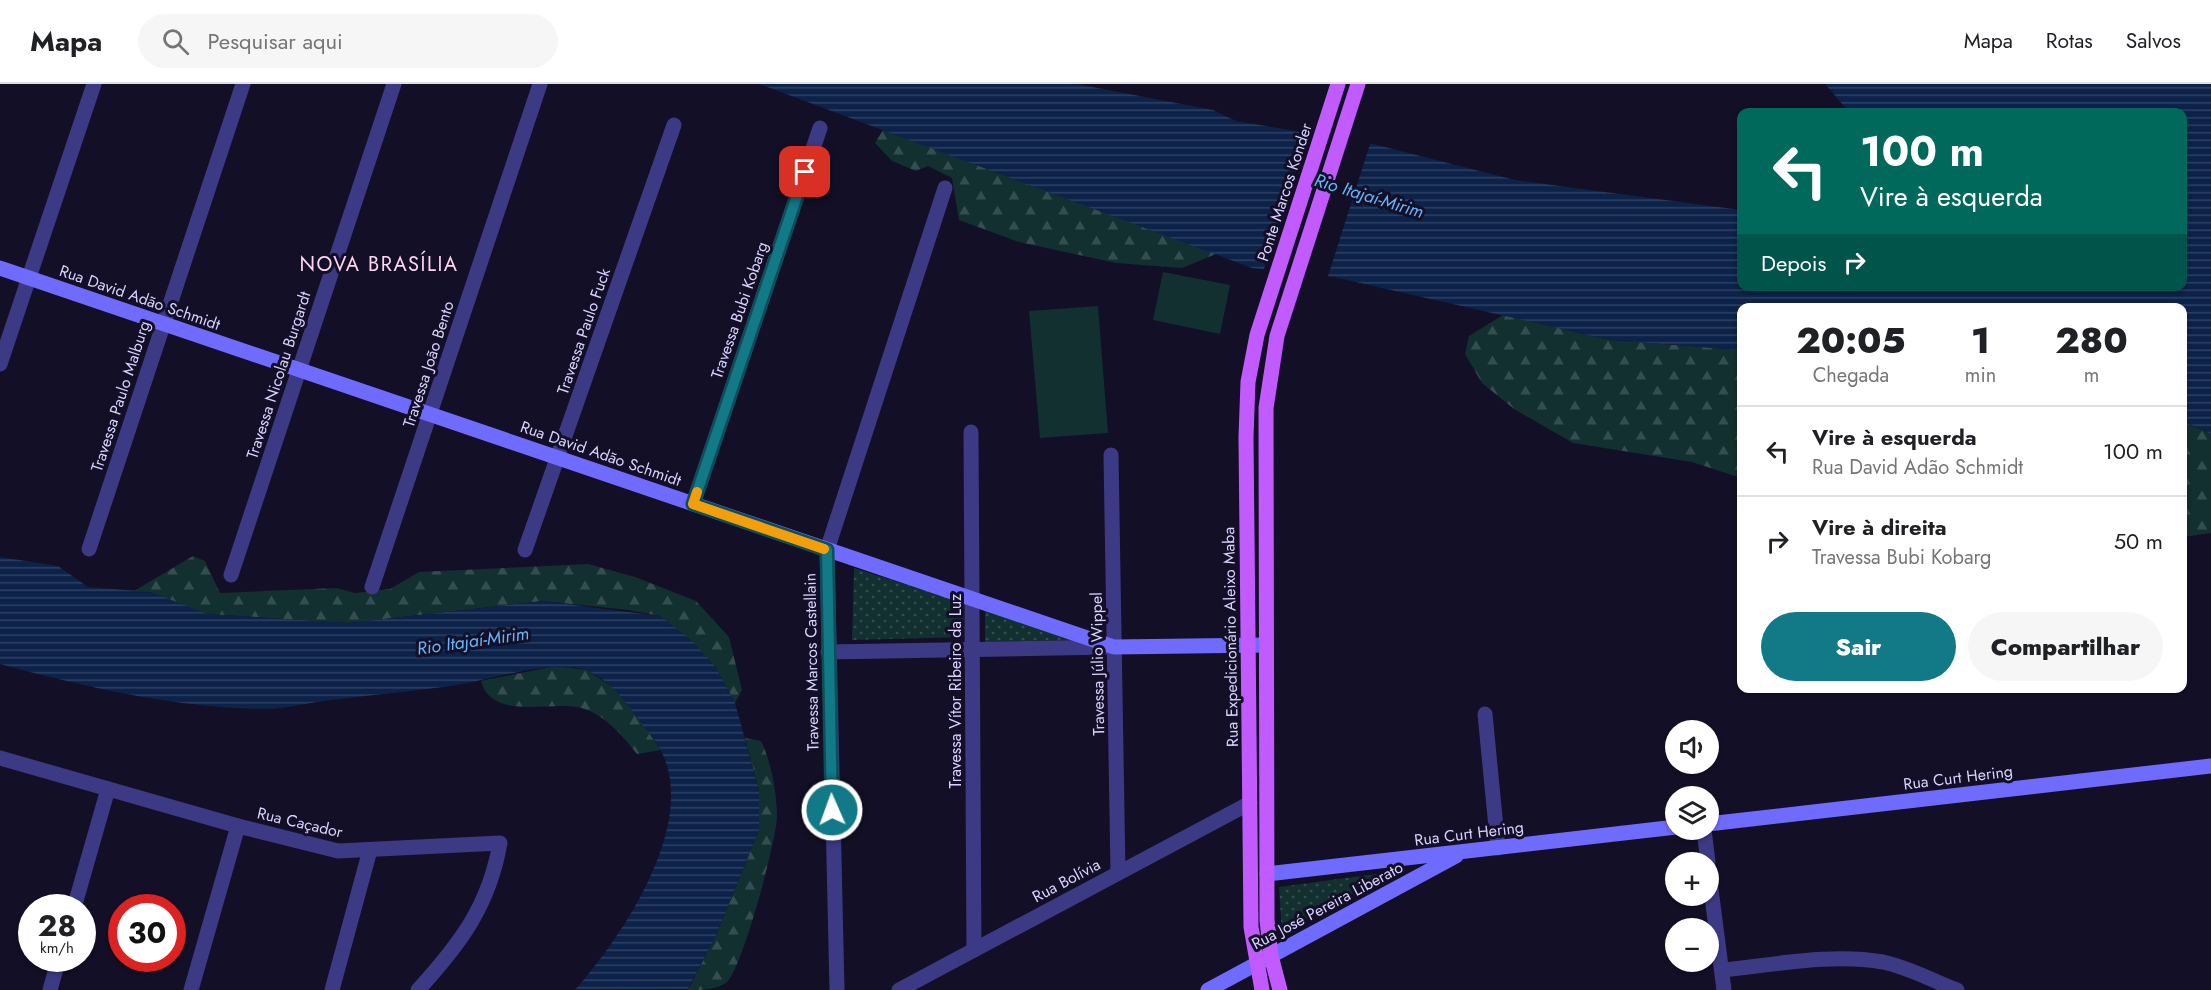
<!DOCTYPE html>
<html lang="pt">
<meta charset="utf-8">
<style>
:root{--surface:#fff;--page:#f6f6f6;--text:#202124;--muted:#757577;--line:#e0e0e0;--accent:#127987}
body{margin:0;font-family:Jost,sans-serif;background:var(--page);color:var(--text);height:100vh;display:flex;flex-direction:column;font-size:22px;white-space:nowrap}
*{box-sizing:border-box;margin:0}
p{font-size:20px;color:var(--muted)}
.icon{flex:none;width:33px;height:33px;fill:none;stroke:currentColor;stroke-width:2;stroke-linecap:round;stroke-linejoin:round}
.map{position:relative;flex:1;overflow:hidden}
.panel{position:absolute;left:1737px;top:219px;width:450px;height:390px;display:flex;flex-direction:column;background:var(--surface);border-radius:12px;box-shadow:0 2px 4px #0004}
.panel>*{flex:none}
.banner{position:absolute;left:1737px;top:24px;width:450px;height:183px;border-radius:12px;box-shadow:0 2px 4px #0004;background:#00695c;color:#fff;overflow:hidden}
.controls{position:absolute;left:1665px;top:636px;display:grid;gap:12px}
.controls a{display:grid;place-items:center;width:54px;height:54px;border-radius:50%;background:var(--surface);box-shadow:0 2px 4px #0004;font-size:30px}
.speed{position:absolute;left:18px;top:810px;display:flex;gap:12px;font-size:30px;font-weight:700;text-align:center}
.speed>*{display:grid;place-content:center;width:78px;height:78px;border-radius:50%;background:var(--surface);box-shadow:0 2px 4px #0004;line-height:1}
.speed small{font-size:15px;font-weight:400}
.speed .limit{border:9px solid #d22;background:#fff;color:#111}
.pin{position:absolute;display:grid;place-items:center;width:51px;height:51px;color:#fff;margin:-26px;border-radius:12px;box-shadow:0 3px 9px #0006}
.me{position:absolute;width:66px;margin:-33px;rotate:358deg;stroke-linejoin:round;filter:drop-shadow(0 0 4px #0008)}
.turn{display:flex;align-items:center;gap:21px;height:126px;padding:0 24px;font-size:27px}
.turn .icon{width:78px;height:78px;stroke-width:2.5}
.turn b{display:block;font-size:42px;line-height:51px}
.then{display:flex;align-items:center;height:57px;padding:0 24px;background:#0003;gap:12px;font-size:22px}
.eta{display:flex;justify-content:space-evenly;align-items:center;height:102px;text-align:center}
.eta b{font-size:36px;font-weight:800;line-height:42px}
.cta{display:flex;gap:12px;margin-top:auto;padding:12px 24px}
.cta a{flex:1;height:69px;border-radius:36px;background:var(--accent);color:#fff;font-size:24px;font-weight:800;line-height:69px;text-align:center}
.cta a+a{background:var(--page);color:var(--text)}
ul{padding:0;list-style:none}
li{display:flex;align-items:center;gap:18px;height:90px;padding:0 24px;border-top:2px solid var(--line)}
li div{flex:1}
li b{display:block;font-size:22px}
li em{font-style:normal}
header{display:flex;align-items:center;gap:36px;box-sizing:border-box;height:84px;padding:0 30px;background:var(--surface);border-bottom:2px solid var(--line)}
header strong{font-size:28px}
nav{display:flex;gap:33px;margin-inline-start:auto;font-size:21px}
.search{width:420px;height:54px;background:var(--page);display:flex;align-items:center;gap:15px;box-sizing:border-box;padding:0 21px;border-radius:33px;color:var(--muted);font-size:22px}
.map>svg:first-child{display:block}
.green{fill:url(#green-dots)}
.forest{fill:url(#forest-firs)}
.pitch{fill:#12302f}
.water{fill:url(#water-rules)}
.pier{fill:#130f26}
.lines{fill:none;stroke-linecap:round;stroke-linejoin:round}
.minor{stroke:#3d3a85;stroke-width:15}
.secondary{stroke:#6f6bff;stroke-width:15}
.primary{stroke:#c25bff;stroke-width:15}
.route-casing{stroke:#0c4f58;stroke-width:15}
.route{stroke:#127987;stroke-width:10}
.slow{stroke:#f59e0b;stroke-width:10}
.labels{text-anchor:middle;stroke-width:6;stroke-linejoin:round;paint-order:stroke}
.street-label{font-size:16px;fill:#d9d4ff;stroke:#130f26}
.water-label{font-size:18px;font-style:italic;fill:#62b6ff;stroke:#130f26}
.quarter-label{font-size:20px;letter-spacing:1.5px;fill:#ffd6f0;stroke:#130f26}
</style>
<header>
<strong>Mapa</strong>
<div class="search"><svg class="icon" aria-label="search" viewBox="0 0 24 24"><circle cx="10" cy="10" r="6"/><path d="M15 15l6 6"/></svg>Pesquisar aqui</div>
<nav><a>Mapa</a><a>Rotas</a><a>Salvos</a></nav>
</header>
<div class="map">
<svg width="2211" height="906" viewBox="0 0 2211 906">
<defs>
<pattern id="green-dots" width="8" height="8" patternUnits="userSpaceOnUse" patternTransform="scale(1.5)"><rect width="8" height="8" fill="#12302f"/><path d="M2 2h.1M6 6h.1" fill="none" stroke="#344d4e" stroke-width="1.8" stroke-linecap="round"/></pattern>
<pattern id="forest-firs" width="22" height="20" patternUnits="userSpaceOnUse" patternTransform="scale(1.5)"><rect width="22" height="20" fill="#12302f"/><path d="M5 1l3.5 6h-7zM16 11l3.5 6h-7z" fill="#344d4e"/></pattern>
<pattern id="water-rules" width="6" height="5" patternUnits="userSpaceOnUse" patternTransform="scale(1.5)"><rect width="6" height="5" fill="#0c2248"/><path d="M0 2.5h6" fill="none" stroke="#2f4163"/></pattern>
</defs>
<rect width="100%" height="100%" fill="#130f26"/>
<g class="green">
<path d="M 854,484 L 964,519 L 964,553 L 852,556 Z"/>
<path d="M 985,527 L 1073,556 L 985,558 Z"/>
<path d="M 1391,788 L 1282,849 L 1279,803 Z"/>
</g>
<g class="forest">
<path d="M 883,46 L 1216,170 L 1182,184 L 1116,179 L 1019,158 L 959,136 L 952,94 L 928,82 L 916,87 L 892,77 L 875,59 Z"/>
<path d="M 1503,231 L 1610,256 L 1741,266 L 1741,394 L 1692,378 L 1573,359 L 1514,325 L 1482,299 L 1465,270 L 1469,252 Z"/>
<path d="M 2182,337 L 2211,350 L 2211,449 L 2183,453 Z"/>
<path d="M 193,472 L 205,477 L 220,509 L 336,504 L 355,509 L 390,505 L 419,488 L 588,480 L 635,493 L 696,517 L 729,553 L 742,606 L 735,619 L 715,582 L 660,532 L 628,526 L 543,517 L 349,539 L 207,530 L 134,507 Z"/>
<path d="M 556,582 L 587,586 L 620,608 L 661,666 L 637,670 C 623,652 601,626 576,623 C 548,618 491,636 481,597 Z"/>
<path d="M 745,654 L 761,657 C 771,677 777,710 777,733 C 776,758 743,882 727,898 C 716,906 702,906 688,906 L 717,849 L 759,746 L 759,706 Z"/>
</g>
<g class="pitch">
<path d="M 1163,188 L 1230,201 L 1220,250 L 1153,236 Z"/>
<path d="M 1098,222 L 1108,349 L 1040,354 L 1029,227 Z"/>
</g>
<g class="water">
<path d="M 759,0 L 1077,0 L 1213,26 L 1236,37 L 1373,60 L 1515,96 L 1741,126 L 1742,202 L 2182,202 L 2182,28 L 1849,28 L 1825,0 L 2211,0 L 2211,350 L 2183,337 L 2182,224 L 1742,224 L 1741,266 L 1610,256 L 1334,193 L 1252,184 Z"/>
<path d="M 0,473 L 58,482 L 88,503 L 151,508 L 207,530 L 349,539 L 543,517 L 660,532 L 690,555 L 715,582 L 735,619 L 759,706 L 759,746 L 717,849 L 688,905 L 575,906 C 622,853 700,738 660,665 C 655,655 646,646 640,637 C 625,617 612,598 588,587 C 557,574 496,594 463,600 C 420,607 376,610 332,616 C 310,618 287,625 264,625 C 176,624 85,603 0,580 Z"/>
</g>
<path class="pier" d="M 1309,46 L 1371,57 L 1327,195 L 1263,188 Z"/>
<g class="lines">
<g class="minor">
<path d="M 0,280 L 94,0"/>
<path d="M 971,348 L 974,866"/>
<path d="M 1111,371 L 1118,789"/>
<path d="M 693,420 L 820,44"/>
<path d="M 89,465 L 243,0"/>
<path d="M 525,466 L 674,41"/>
<path d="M 231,491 L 394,0"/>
<path d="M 372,503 L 540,0"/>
<path d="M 828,568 L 1111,563"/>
<path d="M 1485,630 L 1498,764"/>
<path d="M 0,674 L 238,742 L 338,767 L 500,759 C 489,822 460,860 418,906"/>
<path d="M 1704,746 L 1708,778"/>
<path d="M 1708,782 L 1724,906"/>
<path d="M 74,824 L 108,705"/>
<path d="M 1722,886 C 1774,881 1831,869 1883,878 C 1908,883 1933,897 1957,906"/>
<path d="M 50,906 L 59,874"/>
<path d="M 191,906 L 238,742"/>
<path d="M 332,906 L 370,766"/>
<path d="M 837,906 L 827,466 L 945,104"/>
<path d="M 899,906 L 1250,719"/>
</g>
<g class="secondary">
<path d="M 0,184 L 1114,563 L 1266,561"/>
<path d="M 1708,740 L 2211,682"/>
<path d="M 1267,790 L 1676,743"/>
<path d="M 1208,906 L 1456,772"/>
</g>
<g class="primary">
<path d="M 1262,906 L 1251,843 L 1246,353 L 1248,298 L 1257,251 L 1338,0"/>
<path d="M 1280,906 L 1271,872 L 1267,836 L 1266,324 L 1277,252 L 1358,0"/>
</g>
</g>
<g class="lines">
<defs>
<path id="route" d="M 805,88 L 693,420 L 827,466 L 832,726"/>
</defs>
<use href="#route" class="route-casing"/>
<use href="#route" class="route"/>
<path class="slow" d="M 697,408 L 693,420 L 824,465"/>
</g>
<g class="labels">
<g class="street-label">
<text transform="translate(1284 108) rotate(-72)" y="6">Ponte Marcos Konder</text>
<text transform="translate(140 213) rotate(19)" y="6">Rua David Adão Schmidt</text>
<text transform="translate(739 226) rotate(-71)" y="6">Travessa Bubi Kobarg</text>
<text transform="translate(583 247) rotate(-71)" y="6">Travessa Paulo Fuck</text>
<text transform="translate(428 280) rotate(-72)" y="6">Travessa João Bento</text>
<text transform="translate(278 291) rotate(-72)" y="6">Travessa Nicolau Burgardt</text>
<text transform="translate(120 312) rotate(-72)" y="6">Travessa Paulo Malburg</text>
<text transform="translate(601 369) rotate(19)" y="6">Rua David Adão Schmidt</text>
<text transform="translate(1230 553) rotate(-91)" y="6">Rua Expedicionário Aleixo Maba</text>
<text transform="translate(811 578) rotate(-91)" y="6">Travessa Marcos Castellain</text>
<text transform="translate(1097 580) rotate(-91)" y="6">Travessa Júlio Wippel</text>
<text transform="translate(955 607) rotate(-90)" y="6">Travessa Vítor Ribeiro da Luz</text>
<text transform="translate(1958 693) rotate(-7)" y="6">Rua Curt Hering</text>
<text transform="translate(300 738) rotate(13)" y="6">Rua Caçador</text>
<text transform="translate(1469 749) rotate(-7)" y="6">Rua Curt Hering</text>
<text transform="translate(1066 796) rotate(-28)" y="6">Rua Bolívia</text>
<text transform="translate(1327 821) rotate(-28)" y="6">Rua José Pereira Liberato</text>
</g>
<g class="water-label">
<text transform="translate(1369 112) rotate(17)" y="6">Rio Itajaí-Mirim</text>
<text transform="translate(473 557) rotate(-8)" y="6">Rio Itajaí-Mirim</text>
</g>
<g class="quarter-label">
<text x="379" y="187">NOVA BRASÍLIA</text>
</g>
</g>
</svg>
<div class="controls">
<a><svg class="icon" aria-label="sound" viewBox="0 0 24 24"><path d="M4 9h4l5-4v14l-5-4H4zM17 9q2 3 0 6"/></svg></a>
<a><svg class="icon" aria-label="layers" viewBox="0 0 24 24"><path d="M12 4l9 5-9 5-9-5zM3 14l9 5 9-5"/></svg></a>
<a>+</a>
<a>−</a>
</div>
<div class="speed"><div>28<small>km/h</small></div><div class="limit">30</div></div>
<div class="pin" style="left:805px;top:88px;background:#d93025"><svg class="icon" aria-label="arrive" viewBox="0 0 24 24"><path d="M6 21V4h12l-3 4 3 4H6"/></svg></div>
<svg class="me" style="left:832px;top:726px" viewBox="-20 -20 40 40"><circle r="17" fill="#127987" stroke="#fff" stroke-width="3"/><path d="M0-11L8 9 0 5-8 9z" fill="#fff"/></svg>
<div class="banner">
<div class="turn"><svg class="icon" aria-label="left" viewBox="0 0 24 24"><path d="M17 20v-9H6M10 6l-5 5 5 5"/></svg><div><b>100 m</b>Vire à esquerda</div></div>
<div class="then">Depois<svg class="icon" aria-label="right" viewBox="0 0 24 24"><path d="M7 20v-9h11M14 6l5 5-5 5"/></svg></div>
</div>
<section class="panel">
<div class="eta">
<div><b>20:05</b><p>Chegada</p></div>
<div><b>1</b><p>min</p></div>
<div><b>280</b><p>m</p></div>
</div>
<ul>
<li><svg class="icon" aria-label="left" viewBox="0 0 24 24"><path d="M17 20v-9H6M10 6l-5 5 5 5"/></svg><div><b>Vire à esquerda</b><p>Rua David Adão Schmidt</p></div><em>100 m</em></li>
<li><svg class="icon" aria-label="right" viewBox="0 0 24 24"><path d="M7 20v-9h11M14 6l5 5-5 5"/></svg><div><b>Vire à direita</b><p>Travessa Bubi Kobarg</p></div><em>50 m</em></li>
</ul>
<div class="cta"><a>Sair</a><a>Compartilhar</a></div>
</section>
</div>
